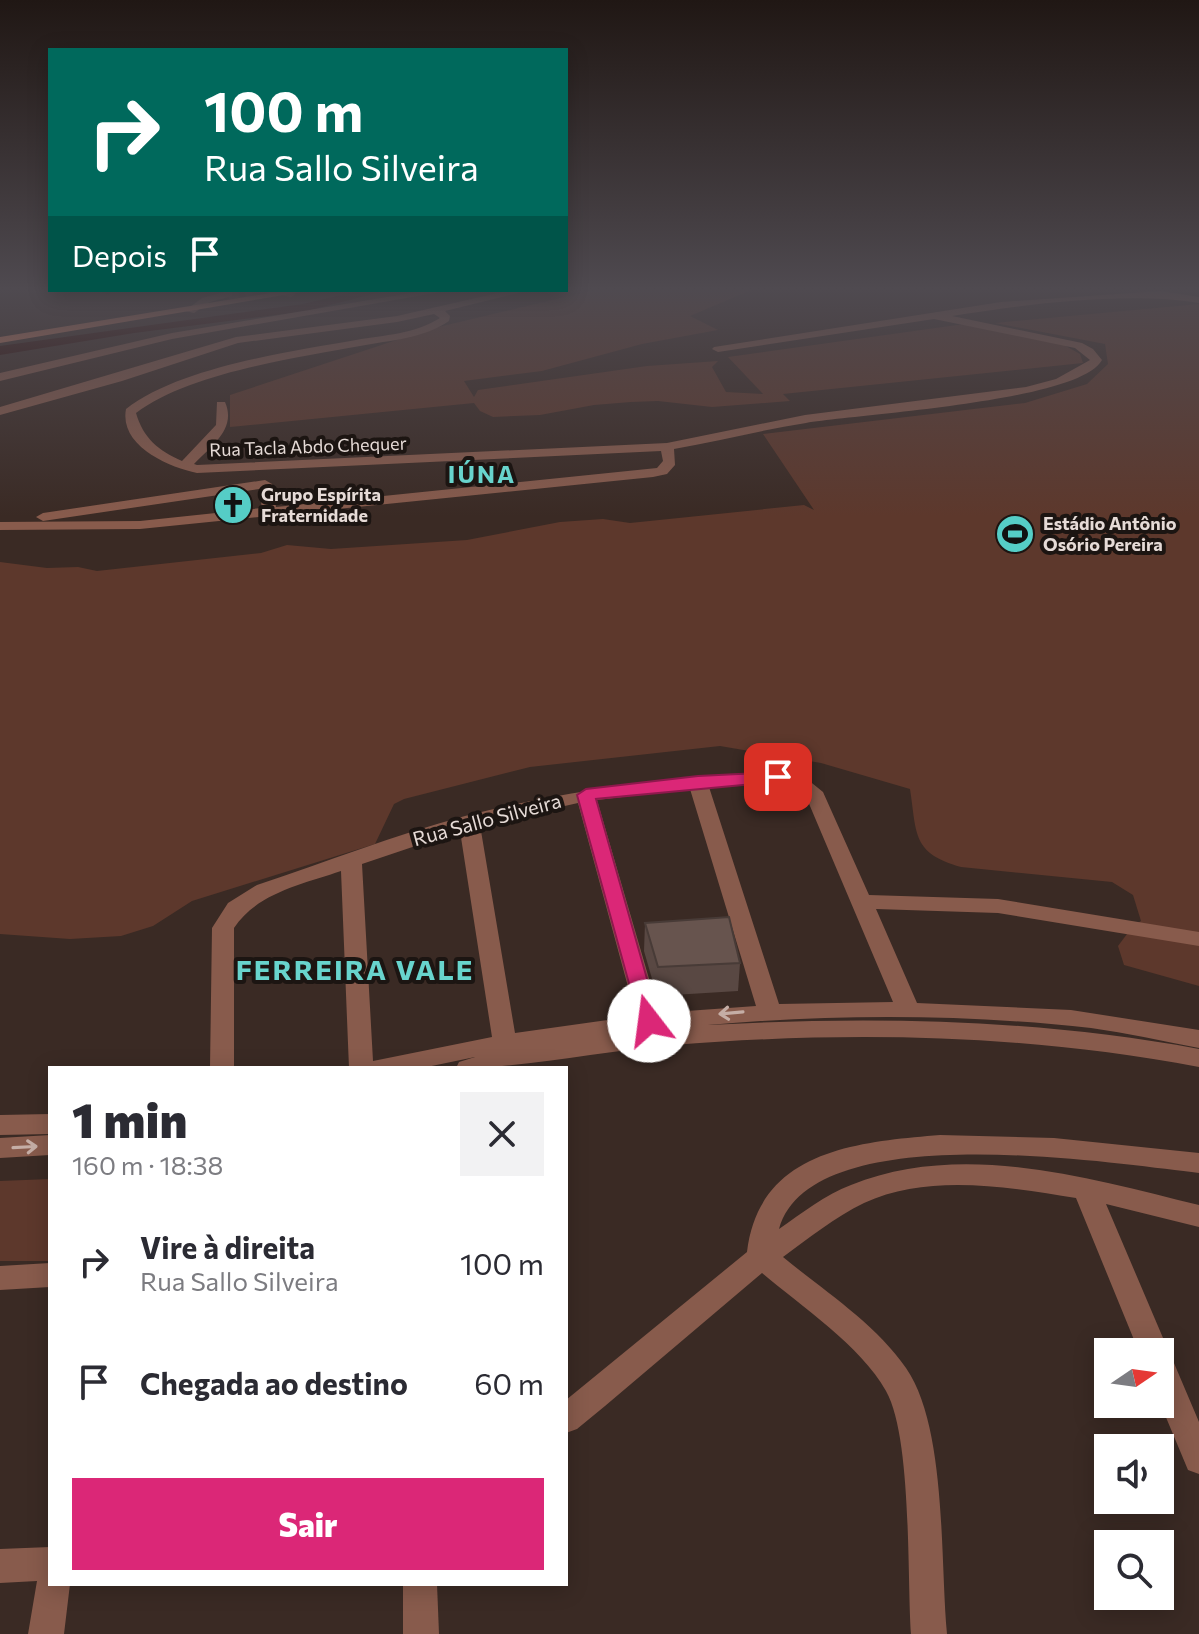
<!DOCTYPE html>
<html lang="pt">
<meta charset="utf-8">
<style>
:root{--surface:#fff;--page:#f2f2f3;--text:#2b2b33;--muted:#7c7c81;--accent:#db2777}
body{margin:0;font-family:Commissioner,sans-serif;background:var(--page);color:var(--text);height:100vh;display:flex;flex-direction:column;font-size:30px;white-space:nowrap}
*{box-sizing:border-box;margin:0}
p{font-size:26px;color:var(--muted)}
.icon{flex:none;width:44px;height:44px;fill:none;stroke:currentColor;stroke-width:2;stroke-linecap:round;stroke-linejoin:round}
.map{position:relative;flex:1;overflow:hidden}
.side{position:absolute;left:48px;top:1066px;width:520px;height:520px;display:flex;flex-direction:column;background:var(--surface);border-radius:0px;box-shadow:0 4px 20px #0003}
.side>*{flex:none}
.guide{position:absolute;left:48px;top:48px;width:520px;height:244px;border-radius:0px;box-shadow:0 4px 20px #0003;background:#00695c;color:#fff;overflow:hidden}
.needle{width:52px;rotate:77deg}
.fabs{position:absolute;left:1094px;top:1338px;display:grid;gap:16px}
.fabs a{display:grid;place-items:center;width:80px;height:80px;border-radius:0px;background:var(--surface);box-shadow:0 4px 20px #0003;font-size:40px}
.pin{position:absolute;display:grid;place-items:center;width:68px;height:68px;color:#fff;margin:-34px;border-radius:16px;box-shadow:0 4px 12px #0006}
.me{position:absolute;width:88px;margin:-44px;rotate:345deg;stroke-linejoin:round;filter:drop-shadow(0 0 6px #0008)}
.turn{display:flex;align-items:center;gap:28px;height:168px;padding:0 24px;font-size:36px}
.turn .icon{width:104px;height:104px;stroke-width:2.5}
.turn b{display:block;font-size:56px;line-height:68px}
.then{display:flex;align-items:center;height:76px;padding:0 24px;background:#0003;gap:16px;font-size:30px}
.round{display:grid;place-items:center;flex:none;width:84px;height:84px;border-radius:0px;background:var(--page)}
.summary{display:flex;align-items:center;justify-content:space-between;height:136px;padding:0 24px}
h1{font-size:48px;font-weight:800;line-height:60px}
.cta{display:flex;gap:16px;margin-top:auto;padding:16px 24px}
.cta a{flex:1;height:92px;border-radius:0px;background:var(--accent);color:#fff;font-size:32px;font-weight:800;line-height:92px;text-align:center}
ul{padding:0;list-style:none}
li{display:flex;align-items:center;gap:24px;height:120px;padding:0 24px}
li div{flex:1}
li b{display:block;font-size:30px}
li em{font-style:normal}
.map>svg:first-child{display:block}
.green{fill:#5d382c}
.water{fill:#290400}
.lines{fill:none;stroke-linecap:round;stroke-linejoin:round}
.stream{stroke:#290400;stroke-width:4}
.minor-tunnel{stroke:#54453f;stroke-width:11;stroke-dasharray:11 6;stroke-linecap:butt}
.minor{fill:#885b4c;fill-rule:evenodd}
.major{fill:#df8465;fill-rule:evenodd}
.wall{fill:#594843}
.building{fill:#67544e;stroke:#483b37;stroke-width:2}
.oneway{stroke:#c5aea6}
.route{fill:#db2777;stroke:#8e194d;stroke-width:2}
.labels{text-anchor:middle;stroke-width:8;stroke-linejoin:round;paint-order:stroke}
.far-street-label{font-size:18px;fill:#e6dbd7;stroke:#1c1512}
.far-poi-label{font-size:18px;font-weight:bold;fill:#e6dbd7;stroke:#1c1512;text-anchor:start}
.street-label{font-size:20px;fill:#e6dbd7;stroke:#1c1512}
.far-district-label{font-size:24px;font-weight:bold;letter-spacing:2px;fill:#68d4cd;stroke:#1c1512}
.district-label{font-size:28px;font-weight:bold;letter-spacing:2px;fill:#68d4cd;stroke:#1c1512}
</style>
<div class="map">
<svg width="1199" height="1634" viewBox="0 0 1199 1634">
<rect width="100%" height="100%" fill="#3a2a24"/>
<g class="green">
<path d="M 603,288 L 756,288 L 690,316 L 718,330 L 642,344 L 542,371 L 464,381 L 474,397 L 478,390 L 647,366 L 718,361 L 712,367 L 726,392 L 763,394 L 728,357 L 964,324 L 1064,345 L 1080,354 L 1083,363 L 783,394 L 790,401 L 712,407 L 658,401 L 631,402 L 594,405 L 540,415 L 493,417 L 480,411 L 474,403 L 230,427 L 230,395 L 430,329 Z"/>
<path d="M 1199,304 L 1199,986 L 1124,965 L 1118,946 L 1133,926 L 1141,921 L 1133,895 L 1112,882 L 961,867 C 912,853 917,835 910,789 L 821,763 L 720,746 L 530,767 L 404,799 L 394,804 L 375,844 L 192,901 L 153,926 L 121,936 L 70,939 L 0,934 L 0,562 L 47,568 L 78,567 L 97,571 L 261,553 L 287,545 L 331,549 L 467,540 L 560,522 L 603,519 L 630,523 L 804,505 L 814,510 L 763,434 L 1025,403 L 1087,384 L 1108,364 L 1105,344 L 995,323 Z"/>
<path d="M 50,1179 L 50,1261 L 0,1261 L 0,1181 Z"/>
</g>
<path class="water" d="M 362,290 L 388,290 L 307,311 L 134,333 L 0,355 L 0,346 L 303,304 Z"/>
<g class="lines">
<path class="stream" d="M 101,290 L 108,293"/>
<path class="minor-tunnel" d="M 228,294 L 252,290"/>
<g class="minor">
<path d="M 254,290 L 284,290 L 296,294 L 291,297 Z"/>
<path d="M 429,290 L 452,290 L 172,339 L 0,381 L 0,373 L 172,333 Z"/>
<path d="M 511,290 L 530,290 L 445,311 L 450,316 L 449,321 C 422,339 391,340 360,346 C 295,358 188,373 136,413 C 143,438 159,451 182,461 L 216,425 L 217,402 L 225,402 C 237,429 211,446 194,464 L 197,465 L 667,443 L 805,415 L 1026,387 L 1056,379 L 1090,360 L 1075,348 L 934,319 L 718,352 L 712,349 L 714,347 L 1001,302 L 1161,291 L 1199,297 L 1199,303 C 1126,291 1026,304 952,316 L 1082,343 L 1093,349 L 1102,360 C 1079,402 859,414 806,423 C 762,430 718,441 674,449 L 675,465 L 667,474 L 653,477 L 140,529 L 0,530 L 0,522 L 140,521 L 262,508 L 259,489 L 43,521 L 36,517 L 43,513 L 265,480 L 272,484 L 276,507 L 657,468 L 663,461 L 661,451 L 197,473 C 169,467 119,446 126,409 C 180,367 288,352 356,340 C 384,335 415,334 440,318 L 434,314 L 397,322 L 238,343 L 122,381 L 0,415 L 0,407 L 236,337 L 397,316 Z"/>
<path d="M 228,291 L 232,292 L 232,296 L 210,302 L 194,313 L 185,311 L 202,298 Z"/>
<path d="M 778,771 L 807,779 L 823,792 L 869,895 L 998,899 L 1199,932 L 1199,946 L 998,913 L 876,909 L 917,1003 L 1071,1010 L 1199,1030 L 1199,1048 C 1163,1041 1127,1033 1091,1028 C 966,1014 834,1014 708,1025 C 874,1016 1036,1019 1199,1049 L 1199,1067 C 1024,1034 850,1031 673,1045 C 600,1051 528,1068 456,1068 L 459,1062 L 475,1057 L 422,1068 L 349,1068 L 341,871 C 303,884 257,893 234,928 L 234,1068 L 210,1068 L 212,928 L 228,903 L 257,885 C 326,862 395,835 465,816 C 568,789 672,778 778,771 ZM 777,783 L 793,787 L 807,799 L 893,1002 L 779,1004 L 709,787 ZM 690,789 L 756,1006 L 659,1013 L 597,800 ZM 578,803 L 636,1016 L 515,1033 L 480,825 ZM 460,831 L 492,1037 L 373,1061 L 362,864 Z"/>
<path d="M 50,1114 L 50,1134 L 0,1135 L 0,1115 Z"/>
<path d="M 50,1135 L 50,1155 L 0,1158 L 0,1138 Z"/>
<path d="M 940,1135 L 1054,1138 L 1199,1153 L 1199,1173 C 1109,1163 811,1115 779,1229 C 802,1213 825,1195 851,1185 C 962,1140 1089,1178 1199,1205 L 1199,1227 L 1106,1204 L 1169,1352 L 1167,1355 L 1171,1356 L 1199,1422 L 1199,1474 L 1188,1470 L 1160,1403 L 1160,1352 L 1139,1352 L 1076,1198 C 1009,1187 928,1173 864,1203 C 835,1217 809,1238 783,1257 C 824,1291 875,1323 906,1368 C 947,1427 940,1562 947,1634 L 911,1634 C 907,1576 912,1437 886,1391 C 861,1346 801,1306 762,1273 L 605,1406 L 577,1429 L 566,1433 L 566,1400 L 747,1252 C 759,1150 857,1142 940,1135 Z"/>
<path d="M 50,1263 L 50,1287 L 0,1290 L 0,1266 Z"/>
<path d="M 50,1547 L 50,1584 L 70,1584 L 64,1634 L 28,1634 L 37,1581 L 0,1583 L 0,1549 Z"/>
<path d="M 403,1584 L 437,1584 L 439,1634 L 403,1634 Z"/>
</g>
<path class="major" d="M 289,290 L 313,290 L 0,343 L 0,337 Z"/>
</g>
<path class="wall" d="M 645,923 L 740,963 L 738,991 L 657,996 L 644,951 Z"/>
<path class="building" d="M 729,917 L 740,963 L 658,967 L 645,923 Z"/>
<defs><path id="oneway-shaft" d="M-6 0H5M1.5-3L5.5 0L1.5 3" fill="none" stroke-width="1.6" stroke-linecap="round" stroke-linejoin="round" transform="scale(2)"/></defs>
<g class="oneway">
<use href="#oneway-shaft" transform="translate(731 1013) rotate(175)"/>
<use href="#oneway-shaft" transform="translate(25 1147) rotate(-3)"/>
</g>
<linearGradient id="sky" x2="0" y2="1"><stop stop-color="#201714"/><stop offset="0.56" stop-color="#4f4a50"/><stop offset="1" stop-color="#4f4a50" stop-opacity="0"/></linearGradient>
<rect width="1199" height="516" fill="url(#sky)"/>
<path class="route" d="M 778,772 L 786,777 L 784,781 L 596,799 L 659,1021 L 656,1027 L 641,1027 L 577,795 L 586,789 L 698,776 Z"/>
<defs>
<symbol id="church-disc" viewBox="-11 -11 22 22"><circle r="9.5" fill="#55cdc6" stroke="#1c1512"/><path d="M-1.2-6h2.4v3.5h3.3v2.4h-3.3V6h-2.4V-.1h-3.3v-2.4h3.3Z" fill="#111"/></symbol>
<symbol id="stadium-disc" viewBox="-11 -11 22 22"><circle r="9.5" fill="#55cdc6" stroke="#1c1512"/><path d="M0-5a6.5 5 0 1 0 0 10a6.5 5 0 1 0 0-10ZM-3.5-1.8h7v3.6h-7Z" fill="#111"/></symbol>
</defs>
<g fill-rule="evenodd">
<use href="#church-disc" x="211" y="483" width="44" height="44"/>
<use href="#stadium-disc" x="993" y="512" width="44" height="44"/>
</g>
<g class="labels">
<g class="far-street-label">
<text transform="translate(308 447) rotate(-2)" y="6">Rua Tacla Abdo Chequer</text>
</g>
<g class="far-poi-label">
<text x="261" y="501">Grupo Espírita<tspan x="261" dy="21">Fraternidade</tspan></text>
<text x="1043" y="530">Estádio Antônio<tspan x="1043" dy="21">Osório Pereira</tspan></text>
</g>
<g class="street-label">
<text transform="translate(487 820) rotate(-15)" y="7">Rua Sallo Silveira</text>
</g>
<g class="far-district-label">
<text x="482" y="483">IÚNA</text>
</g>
<g class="district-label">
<text x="355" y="980">FERREIRA VALE</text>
</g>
</g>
</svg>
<div class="fabs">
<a><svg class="needle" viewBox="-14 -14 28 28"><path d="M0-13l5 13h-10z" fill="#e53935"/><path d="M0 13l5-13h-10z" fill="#7c7c81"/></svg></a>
<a><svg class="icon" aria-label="sound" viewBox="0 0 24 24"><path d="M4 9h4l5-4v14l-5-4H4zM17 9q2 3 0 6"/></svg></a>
<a><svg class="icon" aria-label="search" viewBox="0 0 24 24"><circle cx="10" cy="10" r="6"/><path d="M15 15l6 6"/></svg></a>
</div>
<div class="pin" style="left:778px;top:777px;background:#d93025"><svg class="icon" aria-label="arrive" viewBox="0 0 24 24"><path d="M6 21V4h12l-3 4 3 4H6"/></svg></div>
<svg class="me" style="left:649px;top:1021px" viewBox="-20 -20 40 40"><circle r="19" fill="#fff"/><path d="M0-13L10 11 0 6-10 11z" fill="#db2777"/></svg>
<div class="guide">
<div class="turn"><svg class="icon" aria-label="right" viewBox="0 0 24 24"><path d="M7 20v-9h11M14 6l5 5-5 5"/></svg><div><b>100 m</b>Rua Sallo Silveira</div></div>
<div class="then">Depois<svg class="icon" aria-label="arrive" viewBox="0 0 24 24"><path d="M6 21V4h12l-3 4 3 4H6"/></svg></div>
</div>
<section class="side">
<div class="summary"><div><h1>1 min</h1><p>160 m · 18:38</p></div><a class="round"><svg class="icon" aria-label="close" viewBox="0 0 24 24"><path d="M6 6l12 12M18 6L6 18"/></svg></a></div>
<ul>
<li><svg class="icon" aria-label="right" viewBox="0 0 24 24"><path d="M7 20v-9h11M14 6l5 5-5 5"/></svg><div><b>Vire à direita</b><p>Rua Sallo Silveira</p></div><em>100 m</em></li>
<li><svg class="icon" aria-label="arrive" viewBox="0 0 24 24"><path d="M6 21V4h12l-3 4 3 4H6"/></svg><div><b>Chegada ao destino</b></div><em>60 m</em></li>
</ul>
<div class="cta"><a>Sair</a></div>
</section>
</div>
